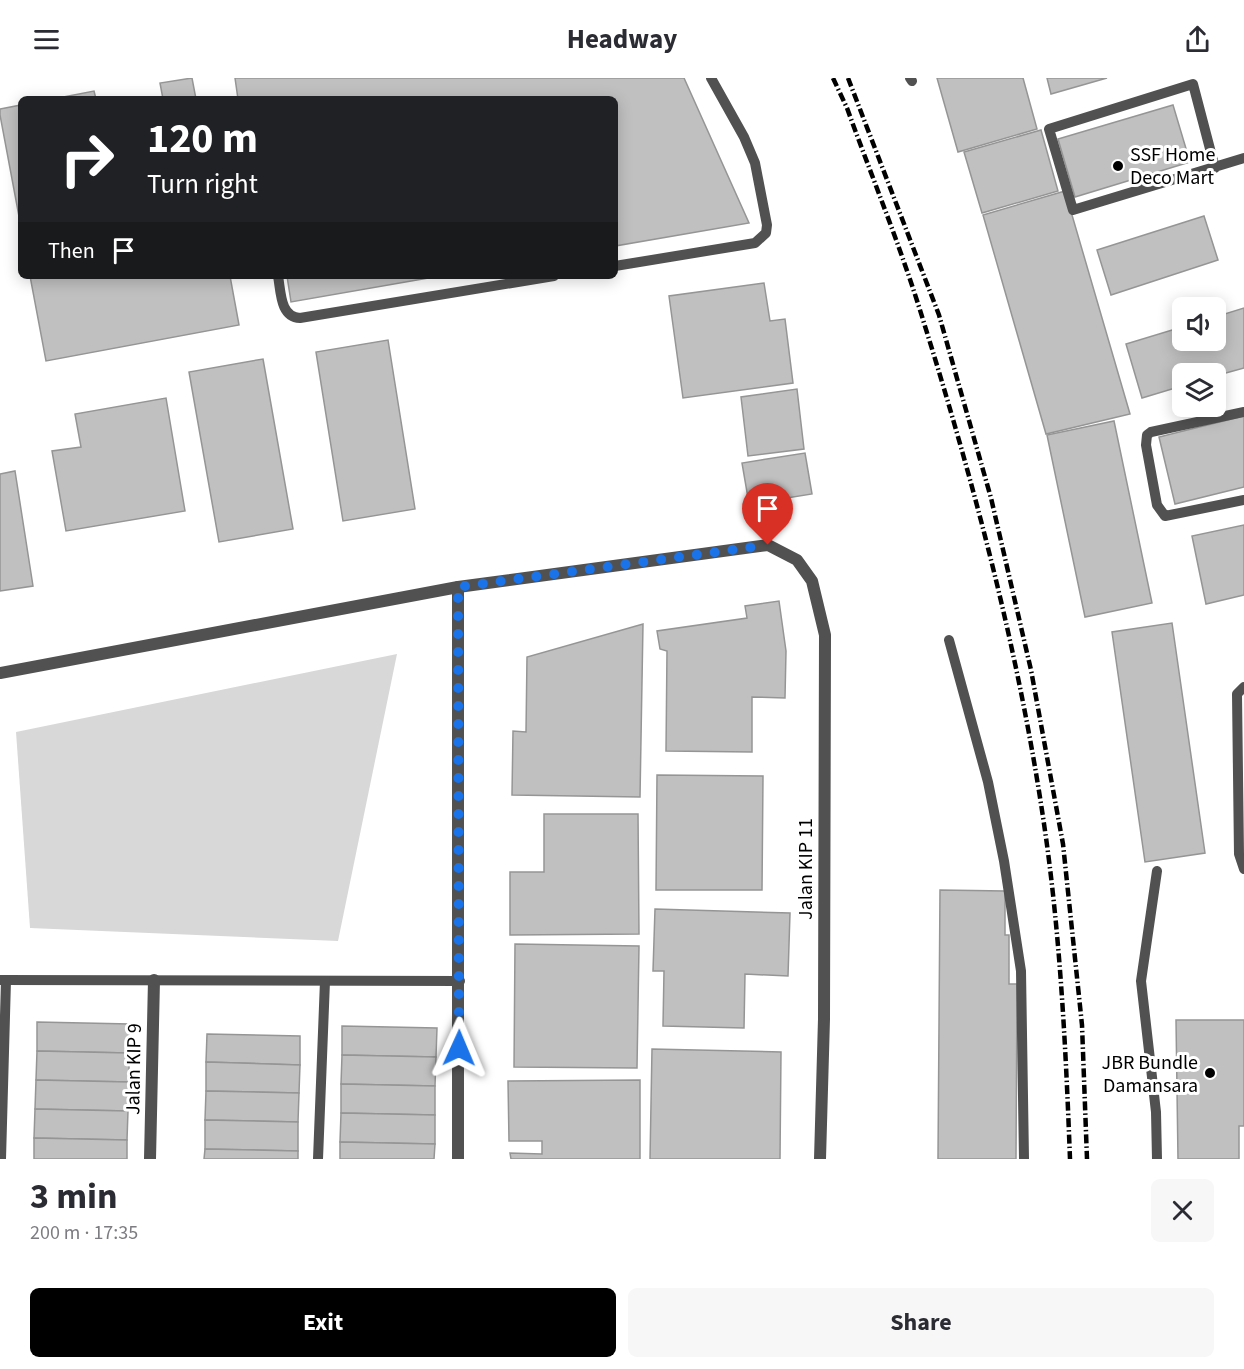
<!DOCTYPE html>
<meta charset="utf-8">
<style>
:root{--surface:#fff;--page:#f7f7f7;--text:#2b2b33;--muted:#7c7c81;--accent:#000}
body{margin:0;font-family:"Source Sans 3",sans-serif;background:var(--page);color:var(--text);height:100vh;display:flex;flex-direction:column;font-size:22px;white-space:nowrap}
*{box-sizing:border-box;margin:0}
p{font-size:20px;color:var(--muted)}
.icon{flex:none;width:33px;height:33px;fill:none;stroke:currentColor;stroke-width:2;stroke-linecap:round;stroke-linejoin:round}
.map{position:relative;height:1081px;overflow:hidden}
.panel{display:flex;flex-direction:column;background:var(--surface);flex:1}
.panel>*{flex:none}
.top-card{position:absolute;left:18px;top:18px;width:600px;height:183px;border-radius:9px;box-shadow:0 3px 15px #0003;background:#202124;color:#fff;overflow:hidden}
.controls{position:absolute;left:1172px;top:219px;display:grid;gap:12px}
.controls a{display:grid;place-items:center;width:54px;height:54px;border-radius:9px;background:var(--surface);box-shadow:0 3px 15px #0003;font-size:30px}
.pin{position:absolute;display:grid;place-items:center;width:51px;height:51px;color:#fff;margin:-62px -26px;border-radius:50% 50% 50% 0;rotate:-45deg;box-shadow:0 0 6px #0007}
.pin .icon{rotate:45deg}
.me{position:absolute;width:66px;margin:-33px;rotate:1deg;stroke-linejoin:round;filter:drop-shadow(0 0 4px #0008)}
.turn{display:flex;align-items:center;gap:21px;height:126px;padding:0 30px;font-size:27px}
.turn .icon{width:78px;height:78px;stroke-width:2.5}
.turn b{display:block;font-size:42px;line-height:51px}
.then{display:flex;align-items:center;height:57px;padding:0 30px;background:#0003;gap:12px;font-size:22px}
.round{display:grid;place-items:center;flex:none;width:63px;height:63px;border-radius:9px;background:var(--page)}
.headline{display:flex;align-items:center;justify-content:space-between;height:102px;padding:0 30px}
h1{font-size:36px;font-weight:700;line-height:45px}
.cta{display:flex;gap:12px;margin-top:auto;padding:12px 30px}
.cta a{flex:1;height:69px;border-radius:9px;background:var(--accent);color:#fff;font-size:24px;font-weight:700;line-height:69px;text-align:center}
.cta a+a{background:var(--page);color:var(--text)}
header{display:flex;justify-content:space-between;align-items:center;height:78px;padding:0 30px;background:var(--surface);font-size:27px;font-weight:700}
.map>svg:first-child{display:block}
.green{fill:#d8d8d8}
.building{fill:#c0c0c0;stroke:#959595;stroke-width:1.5}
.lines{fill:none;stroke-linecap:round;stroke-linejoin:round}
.lane{stroke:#515151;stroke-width:10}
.street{stroke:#515151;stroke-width:12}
.rail{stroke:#000;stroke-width:4.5;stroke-dasharray:9 3 1.5 3;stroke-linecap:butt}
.route{stroke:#1a73e8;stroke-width:10;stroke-dasharray:0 18}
.poi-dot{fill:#000;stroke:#fff;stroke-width:2}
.labels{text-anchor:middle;stroke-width:6;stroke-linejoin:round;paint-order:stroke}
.poi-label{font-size:20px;fill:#000;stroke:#fff;text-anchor:start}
.street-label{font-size:20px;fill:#000;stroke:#fff}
</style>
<header><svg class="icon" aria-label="menu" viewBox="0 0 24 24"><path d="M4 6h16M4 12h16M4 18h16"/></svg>Headway<svg class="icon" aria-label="share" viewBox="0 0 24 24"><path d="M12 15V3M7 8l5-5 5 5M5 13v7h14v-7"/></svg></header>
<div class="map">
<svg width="1244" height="1081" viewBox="0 0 1244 1081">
<rect width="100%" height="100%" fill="#fff"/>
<path class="green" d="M 397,576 L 338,863 L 30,850 L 16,654 Z"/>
<g class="building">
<path d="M 192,0 L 196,21 L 163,21 L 160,5 Z"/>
<path d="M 235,0 L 684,0 L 749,145 L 615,168 L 615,21 L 238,21 Z"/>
<path d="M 937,0 L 1023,0 L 1037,51 L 958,74 Z"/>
<path d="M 1047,0 L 1107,0 L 1051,16 Z"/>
<path d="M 94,13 L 96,21 L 53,21 Z"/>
<path d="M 21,27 L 21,149 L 0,37 L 0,31 Z"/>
<path d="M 1173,27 L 1190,84 L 1075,119 L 1058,61 Z"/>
<path d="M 1041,52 L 1058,113 L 982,135 L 964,74 Z"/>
<path d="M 1065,113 L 1130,336 L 1046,356 L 983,137 Z"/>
<path d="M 1204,138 L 1218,182 L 1111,217 L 1097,172 Z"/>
<path d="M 30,198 L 230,198 L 239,247 L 46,283 Z"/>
<path d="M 287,198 L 440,198 L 291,224 Z"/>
<path d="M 764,205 L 770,243 L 785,241 L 793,305 L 683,320 L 669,218 Z"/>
<path d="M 1244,230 L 1244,290 L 1215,298 L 1215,296 L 1182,296 L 1182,308 L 1142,320 L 1126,266 L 1182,249 L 1182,262 L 1215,262 L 1215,239 Z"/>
<path d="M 388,262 L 415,431 L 343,443 L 316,274 Z"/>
<path d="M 263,281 L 293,451 L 219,464 L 189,294 Z"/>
<path d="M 797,311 L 804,371 L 748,378 L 741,319 Z"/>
<path d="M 166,320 L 185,433 L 66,453 L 52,373 L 81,369 L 75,336 Z"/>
<path d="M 1244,338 L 1244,409 L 1175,426 L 1159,359 Z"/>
<path d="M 1114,343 L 1152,525 L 1085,539 L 1047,357 Z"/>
<path d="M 805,375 L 812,416 L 749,426 L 742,385 Z"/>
<path d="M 15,393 L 33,508 L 0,513 L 0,396 Z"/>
<path d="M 1244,447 L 1244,517 L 1206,526 L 1192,458 Z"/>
<path d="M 779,523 L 786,573 L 785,620 L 752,619 L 752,674 L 666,673 L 667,573 L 660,571 L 657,553 L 747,540 L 745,528 Z"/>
<path d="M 1172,545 L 1205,775 L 1145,784 L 1112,554 Z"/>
<path d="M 643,546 L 640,719 L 512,717 L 513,653 L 526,654 L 527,579 Z"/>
<path d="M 657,697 L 763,698 L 762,812 L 656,812 Z"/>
<path d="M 544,736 L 638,736 L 639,856 L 510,857 L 510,794 L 544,794 Z"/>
<path d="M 940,812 L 1005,813 L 1005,857 L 1009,857 L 1009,906 L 1017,906 L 1016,1081 L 938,1081 Z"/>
<path d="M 655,831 L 790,835 L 788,898 L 745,896 L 744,950 L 663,948 L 664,893 L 653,893 Z"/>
<path d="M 515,866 L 639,868 L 637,990 L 514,989 Z"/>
<path d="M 1176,942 L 1244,942 L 1244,1048 L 1239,1048 L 1239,1081 L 1178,1081 Z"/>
<path d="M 37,944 L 130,946 L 129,975 L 37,973 Z"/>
<path d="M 342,948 L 437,950 L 436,979 L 342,977 Z"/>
<path d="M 207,956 L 300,958 L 300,987 L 206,984 Z"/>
<path d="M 652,971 L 781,974 L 780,1081 L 650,1081 Z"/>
<path d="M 37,973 L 129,975 L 129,1004 L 36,1002 Z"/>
<path d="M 342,977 L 436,979 L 435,1008 L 341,1006 Z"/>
<path d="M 206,984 L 300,987 L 299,1015 L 206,1013 Z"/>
<path d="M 36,1002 L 129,1004 L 128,1033 L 35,1031 Z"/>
<path d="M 640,1002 L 640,1081 L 511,1081 L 510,1075 L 542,1076 L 542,1063 L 509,1063 L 508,1003 Z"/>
<path d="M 341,1006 L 435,1008 L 435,1037 L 341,1035 Z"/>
<path d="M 206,1013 L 299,1015 L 298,1044 L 205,1042 Z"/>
<path d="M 35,1031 L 128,1033 L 127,1062 L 34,1060 Z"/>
<path d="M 341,1035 L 435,1037 L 435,1066 L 340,1064 Z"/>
<path d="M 205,1042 L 298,1044 L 298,1073 L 205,1071 Z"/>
<path d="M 34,1060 L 127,1062 L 127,1081 L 34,1081 Z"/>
<path d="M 340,1064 L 435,1066 L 434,1081 L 340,1081 Z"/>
<path d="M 205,1071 L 298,1073 L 298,1081 L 204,1081 Z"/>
</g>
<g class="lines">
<g class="lane">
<path d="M 910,0 L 912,3"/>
<path d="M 1215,90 L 1193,6 L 1049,51 L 1073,132 L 1244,80"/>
<path d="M 615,188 L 755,165 L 766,155 L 767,147 L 755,85 L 744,59 L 711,0"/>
<path d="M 278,198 C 281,214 280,239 300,240 L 554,198"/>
<path d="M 1244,334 L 1151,354 L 1147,357 L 1146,367 L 1157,427 L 1165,438 L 1244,422"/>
<path d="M 949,562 L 988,704 L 1004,783 L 1021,893 L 1024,1081"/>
<path d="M 1244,609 L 1237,616 L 1239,776 L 1244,791"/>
<path d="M 1157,793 L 1141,903 L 1156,1034 L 1157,1081"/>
<path d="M 0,902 L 460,903"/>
<path d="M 1,1081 L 6,902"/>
<path d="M 318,1081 L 325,903"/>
</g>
<g class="street">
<path d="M 0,595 L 458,509 L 768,467 L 797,482 L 812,503 L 825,557 L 824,941 L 820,1081"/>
<path d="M 150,1081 L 154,902"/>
<path d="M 458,1081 L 458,509"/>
</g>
<g class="rail">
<path d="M 833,0 L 847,30 C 873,102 902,172 924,245 C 977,415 1023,591 1047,767 C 1061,871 1066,976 1070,1081"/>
<path d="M 848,0 L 939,237 L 991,420 L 1031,592 L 1063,766 L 1082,947 L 1087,1081"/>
</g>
</g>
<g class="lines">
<path class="route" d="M 459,970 L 458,509 L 768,467"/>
</g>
<g class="poi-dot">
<circle cx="1118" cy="88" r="6"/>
<circle cx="1210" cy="995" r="6"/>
</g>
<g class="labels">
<g class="poi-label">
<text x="1130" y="83">SSF Home<tspan x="1130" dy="23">Deco Mart</tspan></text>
<text x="1198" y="991" text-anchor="end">JBR Bundle<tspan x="1198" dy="23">Damansara</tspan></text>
</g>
<g class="street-label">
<text transform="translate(805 791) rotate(-90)" y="7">Jalan KIP 11</text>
<text transform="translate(133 991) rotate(-89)" y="7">Jalan KIP 9</text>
</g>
</g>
</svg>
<div class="controls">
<a><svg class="icon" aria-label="sound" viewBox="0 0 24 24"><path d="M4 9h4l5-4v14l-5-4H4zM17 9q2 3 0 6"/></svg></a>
<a><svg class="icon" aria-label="layers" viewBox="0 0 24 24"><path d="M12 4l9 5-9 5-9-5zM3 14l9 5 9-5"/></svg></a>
</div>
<div class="pin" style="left:768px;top:467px;background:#d93025"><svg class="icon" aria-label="arrive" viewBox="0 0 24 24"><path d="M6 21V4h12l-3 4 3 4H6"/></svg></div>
<svg class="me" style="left:459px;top:970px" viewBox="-20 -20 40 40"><path d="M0-17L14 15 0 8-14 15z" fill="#1a73e8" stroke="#fff" stroke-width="4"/></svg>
<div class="top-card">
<div class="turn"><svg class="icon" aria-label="right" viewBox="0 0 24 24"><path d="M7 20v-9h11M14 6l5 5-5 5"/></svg><div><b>120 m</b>Turn right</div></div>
<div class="then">Then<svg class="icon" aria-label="arrive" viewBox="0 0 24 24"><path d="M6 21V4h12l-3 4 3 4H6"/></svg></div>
</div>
</div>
<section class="panel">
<div class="headline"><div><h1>3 min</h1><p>200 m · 17:35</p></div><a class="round"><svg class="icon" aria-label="close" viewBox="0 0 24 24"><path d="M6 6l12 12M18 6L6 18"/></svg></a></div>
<div class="cta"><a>Exit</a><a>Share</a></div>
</section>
